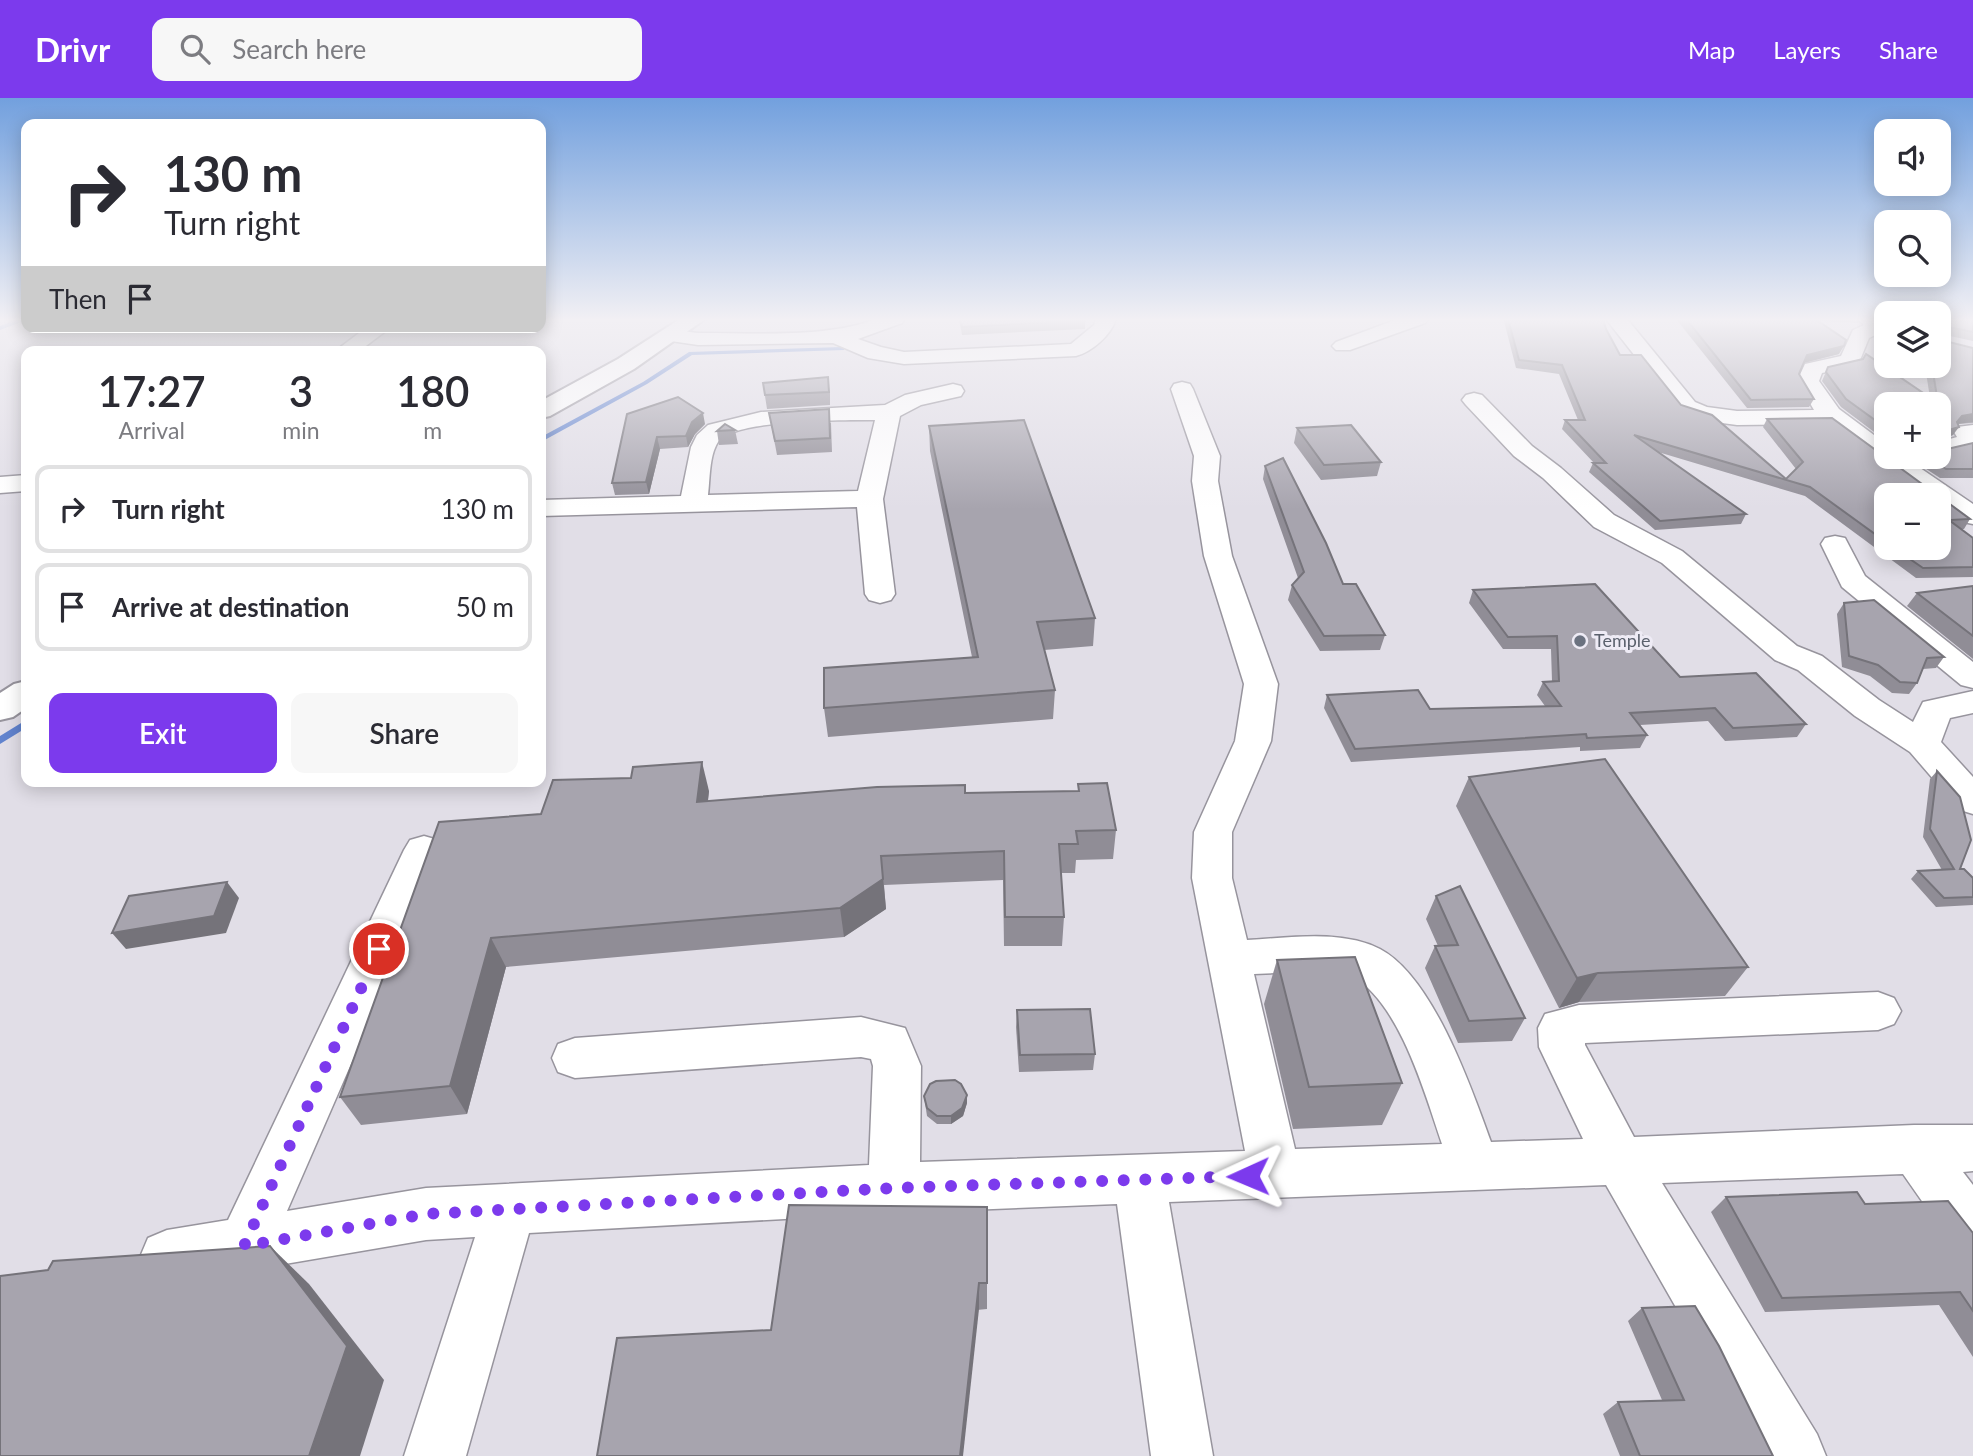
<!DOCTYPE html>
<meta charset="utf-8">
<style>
:root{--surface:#fff;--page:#f7f7f7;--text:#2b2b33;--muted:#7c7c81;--line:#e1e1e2;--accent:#7c3aed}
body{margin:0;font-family:Lato,sans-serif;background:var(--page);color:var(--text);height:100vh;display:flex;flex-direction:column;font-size:26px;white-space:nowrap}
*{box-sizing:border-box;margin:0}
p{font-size:23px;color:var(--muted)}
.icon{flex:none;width:38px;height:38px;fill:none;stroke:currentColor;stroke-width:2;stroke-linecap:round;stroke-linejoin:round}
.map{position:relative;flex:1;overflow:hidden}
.sheet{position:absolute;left:21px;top:248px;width:525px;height:441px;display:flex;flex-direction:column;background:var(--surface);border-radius:14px;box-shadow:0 4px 18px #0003}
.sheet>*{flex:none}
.hud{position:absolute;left:21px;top:21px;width:525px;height:214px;border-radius:14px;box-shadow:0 4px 18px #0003;background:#fff;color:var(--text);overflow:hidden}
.buttons{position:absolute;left:1874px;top:21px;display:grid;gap:14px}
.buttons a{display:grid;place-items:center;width:77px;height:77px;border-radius:14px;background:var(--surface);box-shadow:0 4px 18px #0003;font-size:35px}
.pin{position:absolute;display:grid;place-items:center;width:60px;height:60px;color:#fff;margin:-30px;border:4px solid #fff;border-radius:50%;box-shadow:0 2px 7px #0007}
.me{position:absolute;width:77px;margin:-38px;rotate:269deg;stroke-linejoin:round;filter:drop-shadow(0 0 5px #0008)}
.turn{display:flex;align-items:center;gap:24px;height:147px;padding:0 28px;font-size:32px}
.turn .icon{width:91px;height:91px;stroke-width:2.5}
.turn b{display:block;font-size:49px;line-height:60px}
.then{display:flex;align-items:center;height:66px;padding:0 28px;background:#0003;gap:14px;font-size:26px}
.eta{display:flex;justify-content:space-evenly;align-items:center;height:119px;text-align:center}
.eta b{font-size:42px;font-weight:600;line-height:49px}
.primary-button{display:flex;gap:14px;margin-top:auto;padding:14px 28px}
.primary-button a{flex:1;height:80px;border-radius:14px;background:var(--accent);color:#fff;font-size:28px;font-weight:600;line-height:80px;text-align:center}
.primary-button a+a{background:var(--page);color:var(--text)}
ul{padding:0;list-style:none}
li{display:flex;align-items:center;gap:21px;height:88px;margin:0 14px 10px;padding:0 14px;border:4px solid var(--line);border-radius:14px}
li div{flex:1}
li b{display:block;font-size:26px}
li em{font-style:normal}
header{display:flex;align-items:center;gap:42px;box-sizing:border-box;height:98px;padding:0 35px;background:var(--accent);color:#fff}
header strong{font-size:33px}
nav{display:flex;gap:38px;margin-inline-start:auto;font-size:24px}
.search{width:490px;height:63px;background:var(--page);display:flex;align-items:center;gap:18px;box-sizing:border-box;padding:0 24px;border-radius:14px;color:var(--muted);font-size:26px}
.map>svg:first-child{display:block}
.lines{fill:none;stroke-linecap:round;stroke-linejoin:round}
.stream{fill:#6183ce;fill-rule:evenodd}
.minor-casing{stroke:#97949d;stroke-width:3}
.major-casing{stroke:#97949d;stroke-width:4}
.minor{fill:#fff;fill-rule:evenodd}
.major{fill:#fff;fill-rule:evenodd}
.wall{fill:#908d96}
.shaded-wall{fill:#75737a}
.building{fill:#a7a4ae;stroke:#75737a;stroke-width:2}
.route{stroke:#7c3aed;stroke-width:12;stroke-dasharray:0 21.6}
.worship-dot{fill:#6b7280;stroke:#eeebf5;stroke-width:2.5}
.labels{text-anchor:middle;stroke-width:6;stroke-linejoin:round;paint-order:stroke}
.worship-label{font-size:18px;fill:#5b616d;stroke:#eeebf5;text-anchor:start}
</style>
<header>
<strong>Drivr</strong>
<div class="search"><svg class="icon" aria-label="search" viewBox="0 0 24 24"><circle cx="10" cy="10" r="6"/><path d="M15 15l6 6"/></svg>Search here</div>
<nav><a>Map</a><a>Layers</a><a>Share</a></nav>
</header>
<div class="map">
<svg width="1973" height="1358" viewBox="0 0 1973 1358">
<rect width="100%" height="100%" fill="#e1dee7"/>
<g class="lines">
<g class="stream">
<path d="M 19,221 L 26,222 L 0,232 L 0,228 Z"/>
<path d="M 842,249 L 844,250 L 844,252 L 692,257 L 647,286 L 541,344 L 541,339 L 643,284 L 689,254 Z"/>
<path d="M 26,622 L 26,630 L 0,646 L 0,638 Z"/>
</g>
<defs>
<g id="minor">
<path d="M 876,221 L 905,221 L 902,225 L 858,241 L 881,249 L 904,254 L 1071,246 L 1094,227 L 1096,221 L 1116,221 C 1111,237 1092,254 1076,258 L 904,266 L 868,260 L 833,245 L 698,247 L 664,242 L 661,238 L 664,234 C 676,230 689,235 702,235 C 755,235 828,240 876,221 Z"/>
<path d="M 1398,221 L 1428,221 L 1425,225 L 1350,252 L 1336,252 L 1332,248 L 1336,244 Z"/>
<path d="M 1606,221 L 1627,221 L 1695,304 L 1707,309 L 1737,313 L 1814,312 L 1797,283 L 1805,266 L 1841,258 L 1853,232 L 1864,227 L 1858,221 L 1882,221 L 1886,224 L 1886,232 L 1869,240 L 1858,267 L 1822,275 L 1819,283 L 1839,311 L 1886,346 L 1886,359 L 1904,359 L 1973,406 L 1973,426 L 1963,424 L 1939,407 L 1939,397 L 1926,397 L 1828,326 L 1737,327 L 1700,322 L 1679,314 Z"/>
<path d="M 367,229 L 391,229 L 358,254 L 334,254 Z"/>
<path d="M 1182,284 L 1190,286 L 1193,291 L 1220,358 L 1218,383 L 1232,458 L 1278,586 L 1271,643 L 1232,734 L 1232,780 L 1247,842 C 1288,840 1341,831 1380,851 C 1433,879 1471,989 1491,1044 L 1583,1041 L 1539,949 L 1538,930 L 1545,916 L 1579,907 L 1878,894 L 1894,900 L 1901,913 L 1894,926 L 1878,932 L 1585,945 L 1585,947 L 1634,1039 L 1914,1027 L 1973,1027 L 1973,1073 L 1963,1074 L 1973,1087 L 1973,1156 L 1954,1149 L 1903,1076 L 1662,1085 L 1817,1336 L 1826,1358 L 1761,1358 L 1606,1087 L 1169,1104 L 1213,1358 L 1151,1358 L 1117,1106 L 894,1115 L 529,1135 L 466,1358 L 404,1358 L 475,1139 L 426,1142 L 167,1186 L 148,1178 L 140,1159 L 148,1140 L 167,1132 L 228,1122 L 404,752 L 410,742 L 424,738 L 438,742 L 444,752 L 287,1113 L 426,1090 L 869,1067 L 873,968 L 871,961 L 861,959 L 575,980 L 558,974 L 552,960 L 558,946 L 575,940 L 861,919 L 905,930 L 921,968 L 920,1064 L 1245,1053 L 1192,780 L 1194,734 L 1235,643 L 1244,586 L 1204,458 L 1192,383 L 1194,358 L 1171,291 L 1174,286 ZM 1299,874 C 1314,874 1339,870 1352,878 C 1400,905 1425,996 1442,1046 L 1295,1051 L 1254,876 Z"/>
<path d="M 953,286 L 961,288 L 964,293 L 961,298 L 921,307 L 900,318 L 883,401 L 895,496 L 891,502 L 880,505 L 869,502 L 865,496 L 857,409 L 541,418 L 541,402 L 681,398 L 691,349 L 697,337 L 708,327 L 761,314 L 885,307 L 905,297 ZM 875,322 L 858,393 L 708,397 C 710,382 709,358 718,344 C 733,321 846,322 875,322 Z"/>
<path d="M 1474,295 L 1482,297 L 1532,348 L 1561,370 L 1614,417 L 1682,453 L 1797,548 L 1822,558 L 1879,602 L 1913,624 L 1923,604 L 1973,593 L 1973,615 L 1950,620 L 1941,644 L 1973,679 L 1973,716 L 1960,712 L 1910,654 L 1855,618 L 1798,572 L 1775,562 L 1662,465 L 1594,429 L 1543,380 L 1514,358 L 1466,307 L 1462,302 L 1466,297 Z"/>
<path d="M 1973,327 L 1973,350 L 1939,359 L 1936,359 L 1939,359 L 1939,344 L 1957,339 L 1954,334 L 1957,329 Z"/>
<path d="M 26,377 L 26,393 L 0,395 L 0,379 Z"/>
<path d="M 1835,438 L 1845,440 L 1865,478 L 1973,564 L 1973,590 L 1961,587 L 1842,489 L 1821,446 L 1825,440 Z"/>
</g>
<g id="major">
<path d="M 680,221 L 705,221 L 634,271 L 550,318 L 541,320 L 541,303 L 618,261 Z"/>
<path d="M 26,583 L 26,610 L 13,619 L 0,622 L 0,595 L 14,586 Z"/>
</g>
</defs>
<use href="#minor" class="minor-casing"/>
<use href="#major" class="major-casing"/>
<use href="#minor" class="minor"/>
<use href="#major" class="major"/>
</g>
<g class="wall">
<path d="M 959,221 L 1085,221 L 1085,231 L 962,237 Z"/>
<path d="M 1504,221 L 1603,221 L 1606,231 L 1620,257 L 1681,307 L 1786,381 L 1796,371 L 1763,329 L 1767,321 L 1886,397 L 1886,450 L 1939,450 L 1939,398 L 1970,421 L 1964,431 L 1961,431 L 1973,440 L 1973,479 L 1916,480 L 1805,398 L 1658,354 L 1746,416 L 1741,426 L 1655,432 L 1589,374 L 1593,365 L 1594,365 L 1562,331 L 1565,322 L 1578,322 L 1559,276 L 1516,270 L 1504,223 Z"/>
<path d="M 1676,221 L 1860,221 L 1858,225 L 1818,223 L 1839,256 L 1804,265 L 1799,276 L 1814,301 L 1809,309 L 1747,310 Z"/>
<path d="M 1939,221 L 1973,221 L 1973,243 L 1941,236 L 1941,242 L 1973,250 L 1973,325 L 1958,326 L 1953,337 L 1943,341 L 1943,352 L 1973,345 L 1973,380 L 1940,380 L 1908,359 L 1939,359 L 1886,306 L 1886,343 L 1841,309 L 1822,283 L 1828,269 L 1930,300 L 1925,268 L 1939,268 Z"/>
<path d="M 763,285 L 830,293 L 830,307 L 767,311 Z"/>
<path d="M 769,315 L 831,325 L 832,354 L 777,357 Z"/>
<path d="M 627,316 L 705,326 L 695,336 L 688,349 L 660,351 L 649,396 L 615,397 L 612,385 Z"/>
<path d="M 929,328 L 1095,520 L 1093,548 L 1044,552 L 1055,592 L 1053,621 L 828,639 L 824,610 L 972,559 L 930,353 Z"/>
<path d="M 1297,330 L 1381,364 L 1377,378 L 1321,382 L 1294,345 Z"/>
<path d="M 735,332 L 738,346 L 719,347 L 717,333 Z"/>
<path d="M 1265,368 L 1343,486 L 1385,537 L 1380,552 L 1320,553 L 1288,502 L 1292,487 L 1298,480 L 1263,381 Z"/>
<path d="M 1973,488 L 1973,561 L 1907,508 L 1917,495 Z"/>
<path d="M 1473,492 L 1680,579 L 1806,626 L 1797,639 L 1725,643 L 1708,623 L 1640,627 L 1647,637 L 1640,650 L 1580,653 L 1580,649 L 1351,664 L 1324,610 L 1327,597 L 1430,611 L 1545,608 L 1537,597 L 1543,584 L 1552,583 L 1551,551 L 1503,551 L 1469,505 Z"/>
<path d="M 1844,505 L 1944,559 L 1936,570 L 1923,571 L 1917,585 L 1909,596 L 1892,595 L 1870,578 L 1842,569 L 1837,516 Z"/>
<path d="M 1937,673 L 1960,771 L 1973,780 L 1973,807 L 1936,809 L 1911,781 L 1918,773 L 1942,772 L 1923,739 L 1930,681 Z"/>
<path d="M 1469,679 L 1748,869 L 1725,898 L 1579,904 L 1559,910 L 1456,708 Z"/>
<path d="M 1078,686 L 1116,732 L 1113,761 L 1076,762 L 1075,775 L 1061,775 L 1064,819 L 1062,848 L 1004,848 L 1003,782 L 884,787 L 886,811 L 844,839 L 506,869 L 467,1016 L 361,1027 L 340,999 L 541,716 L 709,693 L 708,703 L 1078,693 Z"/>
<path d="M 1436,798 L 1525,920 L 1512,943 L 1458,945 L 1425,870 L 1435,848 L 1438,848 L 1426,821 Z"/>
<path d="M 1277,862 L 1402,985 L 1382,1027 L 1293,1031 L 1264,906 Z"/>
<path d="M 1017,912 L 1095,956 L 1093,972 L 1019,974 L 1016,929 Z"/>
<path d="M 967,997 L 967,1005 L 963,1018 L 951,1026 L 937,1026 L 927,1018 L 924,998 Z"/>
<path d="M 1726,1099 L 1865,1106 L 1973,1135 L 1973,1259 L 1939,1207 L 1765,1214 L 1711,1114 Z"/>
<path d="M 987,1109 L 987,1211 L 771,1232 Z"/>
<path d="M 1642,1210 L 1773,1358 L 1620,1358 L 1603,1316 L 1618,1304 L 1662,1302 L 1628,1223 Z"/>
</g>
<g class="shaded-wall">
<path d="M 1844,248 L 1839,256 L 1803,265 L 1807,257 Z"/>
<path d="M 703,315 L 705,326 L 695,336 L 688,349 L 686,338 L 692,324 Z"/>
<path d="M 1973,316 L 1973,324 L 1957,326 L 1959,329 L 1953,337 L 1939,342 L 1942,334 L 1962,318 Z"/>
<path d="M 657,339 L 660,351 L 649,396 L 646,384 Z"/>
<path d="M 702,664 L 709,693 L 704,733 L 697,704 Z"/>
<path d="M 881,758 L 886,811 L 844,839 L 840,810 Z"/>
<path d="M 227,784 L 239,800 L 226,835 L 126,851 L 112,835 Z"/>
<path d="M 491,840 L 506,869 L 467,1016 L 450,988 Z"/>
<path d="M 1598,875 L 1579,904 L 1559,910 L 1577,880 Z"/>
<path d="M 967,997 L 967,1005 L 963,1018 L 951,1026 L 951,1018 Z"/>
<path d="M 270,1148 L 309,1186 L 384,1282 L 360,1358 L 309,1358 Z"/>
<path d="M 979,1185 L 979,1211 L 963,1358 L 960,1358 Z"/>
</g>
<g class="building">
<path d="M 960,221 L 1085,221 L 1085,223 L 962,229 Z"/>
<path d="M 1508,221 L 1603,221 L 1606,231 L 1620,257 L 1641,257 L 1681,307 L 1712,317 L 1786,381 L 1803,364 L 1767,321 L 1832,320 L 1937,397 L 1886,397 L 1886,444 L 1810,389 L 1634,337 L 1746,416 L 1660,423 L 1593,365 L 1606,365 L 1565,322 L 1585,322 L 1562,267 L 1519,262 Z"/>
<path d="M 1686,221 L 1815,221 L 1846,242 L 1844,248 L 1807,257 L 1799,276 L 1814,301 L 1751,302 Z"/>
<path d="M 1939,221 L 1973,221 L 1973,234 L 1944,228 L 1941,230 L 1941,242 L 1973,250 L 1973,316 L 1962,318 L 1957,324 L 1959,329 L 1942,334 L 1943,352 L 1973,345 L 1973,371 L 1946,371 L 1927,359 L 1939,359 L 1939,306 L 1886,306 L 1886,330 L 1846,301 L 1826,274 L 1828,269 L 1863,261 L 1866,256 L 1938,305 L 1932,268 L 1939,268 Z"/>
<path d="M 828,279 L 829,294 L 765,297 L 763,285 Z"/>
<path d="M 678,299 L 703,315 L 692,324 L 686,338 L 657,339 L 646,384 L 612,385 L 627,316 Z"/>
<path d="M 829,311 L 830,340 L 775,343 L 769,315 Z"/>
<path d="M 1024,322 L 1095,520 L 1037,524 L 1055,592 L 824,610 L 824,570 L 978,559 L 929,328 Z"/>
<path d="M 725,326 L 735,332 L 717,333 Z"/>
<path d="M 1351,327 L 1381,364 L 1324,367 L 1297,330 Z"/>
<path d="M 1283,360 L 1326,445 L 1343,486 L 1356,486 L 1385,537 L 1324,538 L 1292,487 L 1304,474 L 1265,368 Z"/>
<path d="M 1939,398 L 1970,421 L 1949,422 L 1973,440 L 1973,469 L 1923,470 L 1894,450 L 1939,450 Z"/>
<path d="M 1595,486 L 1680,579 L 1756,575 L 1806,626 L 1733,630 L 1715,610 L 1630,615 L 1647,637 L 1587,640 L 1586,636 L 1355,651 L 1327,597 L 1418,592 L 1430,611 L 1561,608 L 1543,584 L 1559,583 L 1557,538 L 1508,539 L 1473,492 Z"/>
<path d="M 1973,488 L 1973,538 L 1917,495 Z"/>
<path d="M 1874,502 L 1944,559 L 1927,560 L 1917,585 L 1900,584 L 1878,567 L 1849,558 L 1844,505 Z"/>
<path d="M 1605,661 L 1748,869 L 1598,875 L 1577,880 L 1469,679 Z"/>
<path d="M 702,664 L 697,704 L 877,689 L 965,687 L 965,695 L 1079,693 L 1078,686 L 1107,685 L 1116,732 L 1076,733 L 1078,746 L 1059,746 L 1064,819 L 1005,819 L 1004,753 L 881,758 L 883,781 L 840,810 L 491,840 L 450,988 L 340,999 L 439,724 L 541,716 L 553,682 L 631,680 L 633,669 Z"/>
<path d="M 1937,673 L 1960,699 L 1971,742 L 1960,771 L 1964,771 L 1973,780 L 1973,799 L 1944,800 L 1918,773 L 1954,771 L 1930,731 Z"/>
<path d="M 227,784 L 214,818 L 112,835 L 129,798 Z"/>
<path d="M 1460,788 L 1525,920 L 1469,923 L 1435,848 L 1458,847 L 1436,798 Z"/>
<path d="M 1355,859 L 1402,985 L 1309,989 L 1277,862 Z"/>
<path d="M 1090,911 L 1095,956 L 1020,957 L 1017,912 Z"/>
<path d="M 955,982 L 961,986 L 967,997 L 962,1010 L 951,1018 L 937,1018 L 927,1010 L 924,998 L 930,986 L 936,983 Z"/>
<path d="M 1857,1094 L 1865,1106 L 1948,1103 L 1973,1135 L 1973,1213 L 1960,1194 L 1782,1200 L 1726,1099 Z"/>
<path d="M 789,1107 L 987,1109 L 987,1185 L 979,1185 L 960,1358 L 597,1358 L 617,1240 L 771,1232 Z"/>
<path d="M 270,1148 L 347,1248 L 309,1358 L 0,1358 L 0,1178 L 48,1172 L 53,1163 Z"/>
<path d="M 1695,1208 L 1719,1248 L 1773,1358 L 1640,1358 L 1618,1304 L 1684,1302 L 1642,1210 Z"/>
</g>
<linearGradient id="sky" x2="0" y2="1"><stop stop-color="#72a0de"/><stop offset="0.54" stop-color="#f2f0f4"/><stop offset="1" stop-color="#f2f0f4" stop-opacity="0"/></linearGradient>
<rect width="1973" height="411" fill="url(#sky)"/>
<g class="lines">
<path class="route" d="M 379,851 L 244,1148 L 426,1116 L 894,1090 L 1248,1078"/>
</g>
<circle class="worship-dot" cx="1580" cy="543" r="7"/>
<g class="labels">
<g class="worship-label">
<text x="1594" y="549">Temple</text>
</g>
</g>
</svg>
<div class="buttons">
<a><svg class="icon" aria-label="sound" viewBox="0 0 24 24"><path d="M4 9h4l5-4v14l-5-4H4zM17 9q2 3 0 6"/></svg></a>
<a><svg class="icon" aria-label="search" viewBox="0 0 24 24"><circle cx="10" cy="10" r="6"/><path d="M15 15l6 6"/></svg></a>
<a><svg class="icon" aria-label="layers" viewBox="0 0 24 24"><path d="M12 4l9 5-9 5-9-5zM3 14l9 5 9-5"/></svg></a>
<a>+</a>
<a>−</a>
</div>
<div class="pin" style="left:379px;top:851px;background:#d93025"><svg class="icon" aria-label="arrive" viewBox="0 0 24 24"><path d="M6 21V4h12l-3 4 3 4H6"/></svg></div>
<svg class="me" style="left:1248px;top:1078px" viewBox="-20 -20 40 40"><path d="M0-17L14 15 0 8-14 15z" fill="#7c3aed" stroke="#fff" stroke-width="4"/></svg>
<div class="hud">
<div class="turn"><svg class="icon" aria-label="right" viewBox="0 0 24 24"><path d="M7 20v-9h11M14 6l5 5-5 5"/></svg><div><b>130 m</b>Turn right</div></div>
<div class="then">Then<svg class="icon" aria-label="arrive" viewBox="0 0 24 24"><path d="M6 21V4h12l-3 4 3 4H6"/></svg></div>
</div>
<section class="sheet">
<div class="eta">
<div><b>17:27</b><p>Arrival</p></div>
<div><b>3</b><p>min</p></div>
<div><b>180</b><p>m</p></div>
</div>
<ul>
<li><svg class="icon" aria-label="right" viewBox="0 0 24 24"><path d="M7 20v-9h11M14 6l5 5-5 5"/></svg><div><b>Turn right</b></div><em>130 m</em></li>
<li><svg class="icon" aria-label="arrive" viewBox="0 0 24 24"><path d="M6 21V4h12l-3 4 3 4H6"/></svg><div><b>Arrive at destination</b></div><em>50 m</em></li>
</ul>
<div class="primary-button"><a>Exit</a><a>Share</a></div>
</section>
</div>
